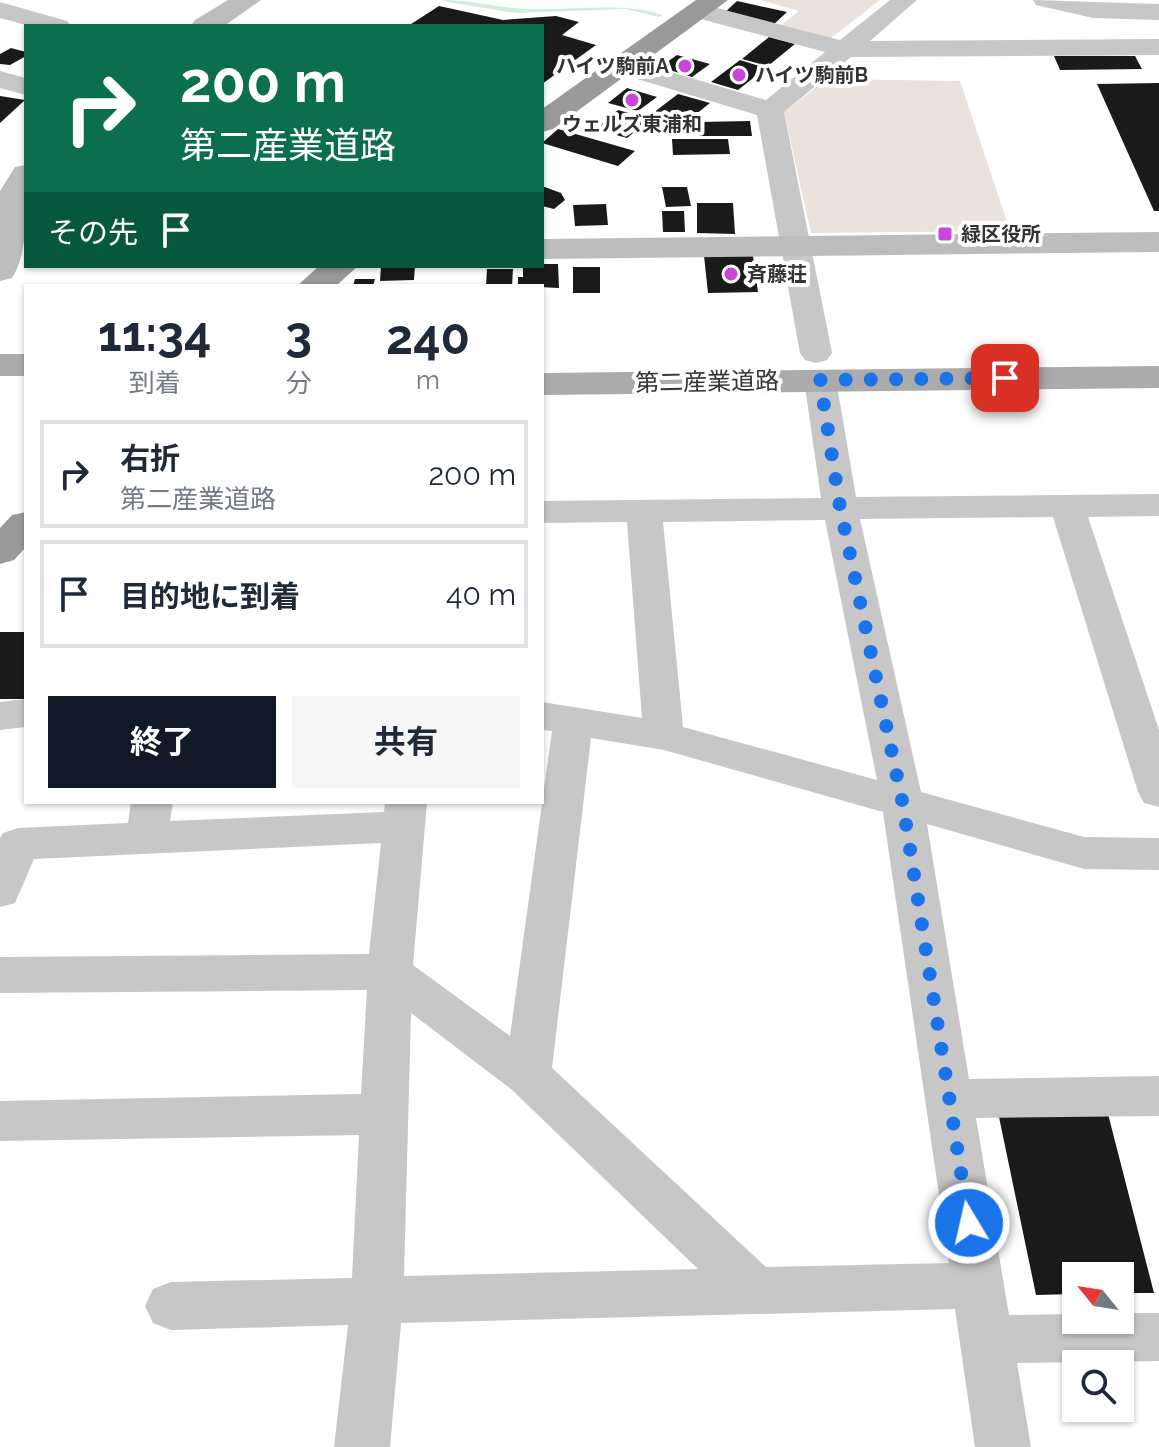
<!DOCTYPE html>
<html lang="ja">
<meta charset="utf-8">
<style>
:root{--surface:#fff;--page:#f6f6f7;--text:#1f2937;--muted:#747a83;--line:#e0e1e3;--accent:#111827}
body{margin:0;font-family:Raleway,"Noto Sans JP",sans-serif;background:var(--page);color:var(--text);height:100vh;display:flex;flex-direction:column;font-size:30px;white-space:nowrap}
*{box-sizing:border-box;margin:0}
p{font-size:26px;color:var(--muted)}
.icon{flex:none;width:44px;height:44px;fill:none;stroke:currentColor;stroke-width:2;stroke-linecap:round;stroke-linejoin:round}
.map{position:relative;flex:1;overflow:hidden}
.side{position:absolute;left:24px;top:284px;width:520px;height:520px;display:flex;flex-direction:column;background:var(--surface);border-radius:0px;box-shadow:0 2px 6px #0004}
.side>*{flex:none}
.hud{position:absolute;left:24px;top:24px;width:520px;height:244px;border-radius:0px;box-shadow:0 2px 6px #0004;background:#0b6e4f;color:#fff;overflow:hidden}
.needle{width:52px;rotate:300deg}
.tools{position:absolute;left:1062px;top:1262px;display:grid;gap:16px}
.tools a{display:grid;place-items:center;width:72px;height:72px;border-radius:0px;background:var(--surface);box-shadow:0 2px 6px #0004;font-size:40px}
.pin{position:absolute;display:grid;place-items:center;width:68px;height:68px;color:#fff;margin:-34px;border-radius:16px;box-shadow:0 4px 12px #0006}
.me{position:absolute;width:88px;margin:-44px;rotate:351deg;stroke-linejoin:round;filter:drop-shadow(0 0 6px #0008)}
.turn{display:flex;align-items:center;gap:28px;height:168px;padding:0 24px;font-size:36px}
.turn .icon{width:104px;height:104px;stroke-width:2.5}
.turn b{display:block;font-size:56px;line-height:68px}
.then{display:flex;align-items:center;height:76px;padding:0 24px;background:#0003;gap:16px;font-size:30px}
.eta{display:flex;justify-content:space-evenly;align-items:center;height:136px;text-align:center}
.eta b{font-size:48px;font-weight:700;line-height:56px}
.button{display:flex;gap:16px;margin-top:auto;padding:16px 24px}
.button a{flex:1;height:92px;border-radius:0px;background:var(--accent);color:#fff;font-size:32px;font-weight:700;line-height:92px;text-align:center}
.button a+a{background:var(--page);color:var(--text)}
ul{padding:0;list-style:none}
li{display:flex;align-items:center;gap:24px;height:108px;margin:0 16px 12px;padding:0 8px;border:4px solid var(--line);border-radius:0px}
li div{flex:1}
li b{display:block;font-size:30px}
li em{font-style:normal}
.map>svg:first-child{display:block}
.green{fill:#e9e2dd}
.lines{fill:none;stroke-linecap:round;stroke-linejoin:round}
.stream{fill:#d1ecda;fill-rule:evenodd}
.building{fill:#1a1a1a}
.street{fill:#c7c7c7;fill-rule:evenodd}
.secondary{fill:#bdbdbd;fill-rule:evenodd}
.primary{fill:#ababab;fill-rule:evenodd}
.highway{fill:#9a9a9a;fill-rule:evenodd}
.route{stroke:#1a73e8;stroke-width:14;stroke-dasharray:0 25.2}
.poi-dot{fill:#c846d9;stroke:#fff;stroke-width:3}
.labels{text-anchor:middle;stroke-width:8;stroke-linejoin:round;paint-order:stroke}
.far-poi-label{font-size:20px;font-weight:bold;fill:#333;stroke:#fff;text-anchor:start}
.street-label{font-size:24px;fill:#333;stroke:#fff}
</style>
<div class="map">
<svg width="1159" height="1447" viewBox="0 0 1159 1447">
<rect width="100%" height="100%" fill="#fff"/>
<g class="green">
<path d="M 760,0 L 880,0 L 831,38 L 781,25 L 799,11 Z"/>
<path d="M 827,79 L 960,81 L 1010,231 L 811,233 L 784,112 Z"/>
</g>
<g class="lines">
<path class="stream" d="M 444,0 C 468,0 490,6 513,8 C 562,13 618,0 663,15 L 659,17 L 626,9 L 515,13 L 448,2 Z"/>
</g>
<g class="building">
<path d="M 737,1 L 787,12 L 772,26 L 722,15 Z"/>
<path d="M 439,6 L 503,20 L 556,16 L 579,22 L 562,35 L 596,45 L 542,84 L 542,26 L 408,26 Z"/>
<path d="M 769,37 L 795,44 L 768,66 L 742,59 Z"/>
<path d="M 11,48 L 26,52 L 26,56 L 10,65 L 0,64 L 0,54 Z"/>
<path d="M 677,55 L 710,64 L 692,77 L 660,67 Z"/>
<path d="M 1054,56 L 1135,56 L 1142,69 L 1060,70 Z"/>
<path d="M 740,60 L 766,68 L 738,90 L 711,82 Z"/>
<path d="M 1159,83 L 1159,211 L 1154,211 L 1097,84 Z"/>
<path d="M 627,88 L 657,97 L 638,111 L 608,103 Z"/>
<path d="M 678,94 L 710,103 L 681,126 L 649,116 Z"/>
<path d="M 0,96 L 25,100 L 0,123 Z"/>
<path d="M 618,110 L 650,119 L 627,138 L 595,129 Z"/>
<path d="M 750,121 L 752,136 L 699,136 L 698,122 Z"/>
<path d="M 558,129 L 635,151 L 618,166 L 542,143 Z"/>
<path d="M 672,139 L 728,139 L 730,154 L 673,155 Z"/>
<path d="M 542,186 L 561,193 L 565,200 L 554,209 L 542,206 Z"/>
<path d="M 662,187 L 687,187 L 691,206 L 666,207 Z"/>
<path d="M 697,203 L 733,203 L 735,234 L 697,233 Z"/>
<path d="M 606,204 L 608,225 L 575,226 L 573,205 Z"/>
<path d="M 662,211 L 684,211 L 685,232 L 663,232 Z"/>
<path d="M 704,256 L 753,256 L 758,292 L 708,293 Z"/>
<path d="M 542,264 L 558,264 L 559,288 L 518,286 L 518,277 L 523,277 L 523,266 Z"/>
<path d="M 381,266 L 415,266 L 414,280 L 380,281 Z"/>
<rect x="573" y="267" width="27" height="26"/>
<path d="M 487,269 L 513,269 L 512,286 L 486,286 Z"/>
<path d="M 355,279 L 375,279 L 373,286 L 353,286 Z"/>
<rect x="0" y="632" width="26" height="67"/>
<path d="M 1108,1114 L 1154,1293 L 1120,1293 L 1120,1276 L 1076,1276 L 1076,1294 L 1036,1295 L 999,1117 Z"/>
</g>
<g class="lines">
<g class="street">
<path d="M 890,0 L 917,0 L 870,41 L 1159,39 L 1159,55 L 851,57 L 784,112 L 832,353 L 827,360 L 816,363 L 805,360 L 800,353 L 757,115 L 614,72 L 610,66 L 614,60 L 623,58 L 766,100 L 825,52 L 689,16 L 685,11 L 689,6 L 698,3 L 840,40 Z"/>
<path d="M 1033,0 L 1159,4 L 1159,20 L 1093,18 L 1036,5 Z"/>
<path d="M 0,2 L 67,21 L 71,26 L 30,26 L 0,18 Z"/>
<path d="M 0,71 L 26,78 L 26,95 L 0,88 Z"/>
<path d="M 820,370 L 832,373 L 836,380 L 856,497 L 1159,494 L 1159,516 L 1088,517 L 1159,730 L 1159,807 L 1144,803 L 1138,792 L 1053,517 L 860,519 L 921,792 L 1084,837 L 1159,838 L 1159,870 L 1084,869 L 927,824 L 969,1079 L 1159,1076 L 1159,1116 L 976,1118 L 1009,1315 L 1076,1314 L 1076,1320 L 1120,1320 L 1120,1313 L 1159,1313 L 1159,1361 L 1017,1363 L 1031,1447 L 975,1447 L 955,1309 L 401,1323 L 390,1447 L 334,1447 L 348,1325 L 171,1330 L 153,1323 L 145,1306 L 153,1289 L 171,1282 L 352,1278 L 359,1135 L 0,1141 L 0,1101 L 361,1094 L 367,990 L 0,993 L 0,957 L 369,954 L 381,843 L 34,859 L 15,903 L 0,907 L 0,838 L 3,833 L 18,828 L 128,823 L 131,802 L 173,802 L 170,821 L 384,812 L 385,802 L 427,802 L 413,965 L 510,1036 L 552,731 L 542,730 L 542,702 L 642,718 L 627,522 L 542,523 L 542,501 L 821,498 L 804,380 L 808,373 ZM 825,520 L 877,780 L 683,727 L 663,522 ZM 591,738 L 664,750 L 883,812 L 949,1263 L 766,1267 L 552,1068 ZM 411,1013 L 511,1089 L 698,1269 L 404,1276 Z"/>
<path d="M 26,699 L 26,727 L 0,730 L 0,702 Z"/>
</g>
<g class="secondary">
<path d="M 228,0 L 261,0 L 224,26 L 191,26 L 195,20 Z"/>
<path d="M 26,165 C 26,196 30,251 12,278 L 0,281 L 0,191 L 15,167 Z"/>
<path d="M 1159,232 L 1159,252 L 542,259 L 542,239 Z"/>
</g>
<g class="primary">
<rect x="0" y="354" width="26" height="22"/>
<path d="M 1159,366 L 1159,388 L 542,395 L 542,373 Z"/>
</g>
<g class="highway">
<path d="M 696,0 L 728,0 L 553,129 L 542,132 L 542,109 Z"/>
<path d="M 319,266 L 358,266 L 336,286 L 297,286 Z"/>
<path d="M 26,512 L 26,547 L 14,560 L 0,564 L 0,528 L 12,515 Z"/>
</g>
</g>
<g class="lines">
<path class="route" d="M 969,1223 L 903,805 L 840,507 L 820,380 L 1005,378"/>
</g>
<g class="poi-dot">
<circle cx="685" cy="66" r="8"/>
<circle cx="739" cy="75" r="8"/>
<circle cx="632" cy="100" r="8"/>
<rect x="937" y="226" width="16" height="16" rx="4"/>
<circle cx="731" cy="274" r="8"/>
</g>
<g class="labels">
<g class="far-poi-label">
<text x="669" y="73" text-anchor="end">ハイツ駒前A</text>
<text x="755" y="82">ハイツ駒前B</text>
<text x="632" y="131" text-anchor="middle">ウェルズ東浦和</text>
<text x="961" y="241">緑区役所</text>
<text x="747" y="281">斉藤荘</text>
</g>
<g class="street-label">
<text transform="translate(707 382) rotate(-1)" y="8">第二産業道路</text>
</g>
</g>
</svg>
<div class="tools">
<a><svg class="needle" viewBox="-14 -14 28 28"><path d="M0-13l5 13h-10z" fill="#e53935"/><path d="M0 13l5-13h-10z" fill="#747a83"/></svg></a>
<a><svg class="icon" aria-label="search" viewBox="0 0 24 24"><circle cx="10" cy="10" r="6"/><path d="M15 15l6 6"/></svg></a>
</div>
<div class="pin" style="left:1005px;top:378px;background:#d93025"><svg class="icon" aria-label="arrive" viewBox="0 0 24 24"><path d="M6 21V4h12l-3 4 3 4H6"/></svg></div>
<svg class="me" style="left:969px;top:1223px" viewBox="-20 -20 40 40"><circle r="17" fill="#1a73e8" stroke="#fff" stroke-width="3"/><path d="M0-11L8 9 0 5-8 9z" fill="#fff"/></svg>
<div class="hud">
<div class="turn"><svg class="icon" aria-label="right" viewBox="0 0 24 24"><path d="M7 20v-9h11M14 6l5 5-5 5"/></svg><div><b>200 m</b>第二産業道路</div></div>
<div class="then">その先<svg class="icon" aria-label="arrive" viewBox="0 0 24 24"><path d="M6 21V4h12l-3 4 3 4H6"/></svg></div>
</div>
<section class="side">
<div class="eta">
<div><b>11:34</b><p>到着</p></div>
<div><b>3</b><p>分</p></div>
<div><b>240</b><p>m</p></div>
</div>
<ul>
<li><svg class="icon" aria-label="right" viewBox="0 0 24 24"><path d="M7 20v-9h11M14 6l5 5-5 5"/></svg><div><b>右折</b><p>第二産業道路</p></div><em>200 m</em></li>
<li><svg class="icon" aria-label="arrive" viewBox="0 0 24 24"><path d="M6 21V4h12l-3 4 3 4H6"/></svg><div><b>目的地に到着</b></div><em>40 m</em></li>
</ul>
<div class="button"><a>終了</a><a>共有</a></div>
</section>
</div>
